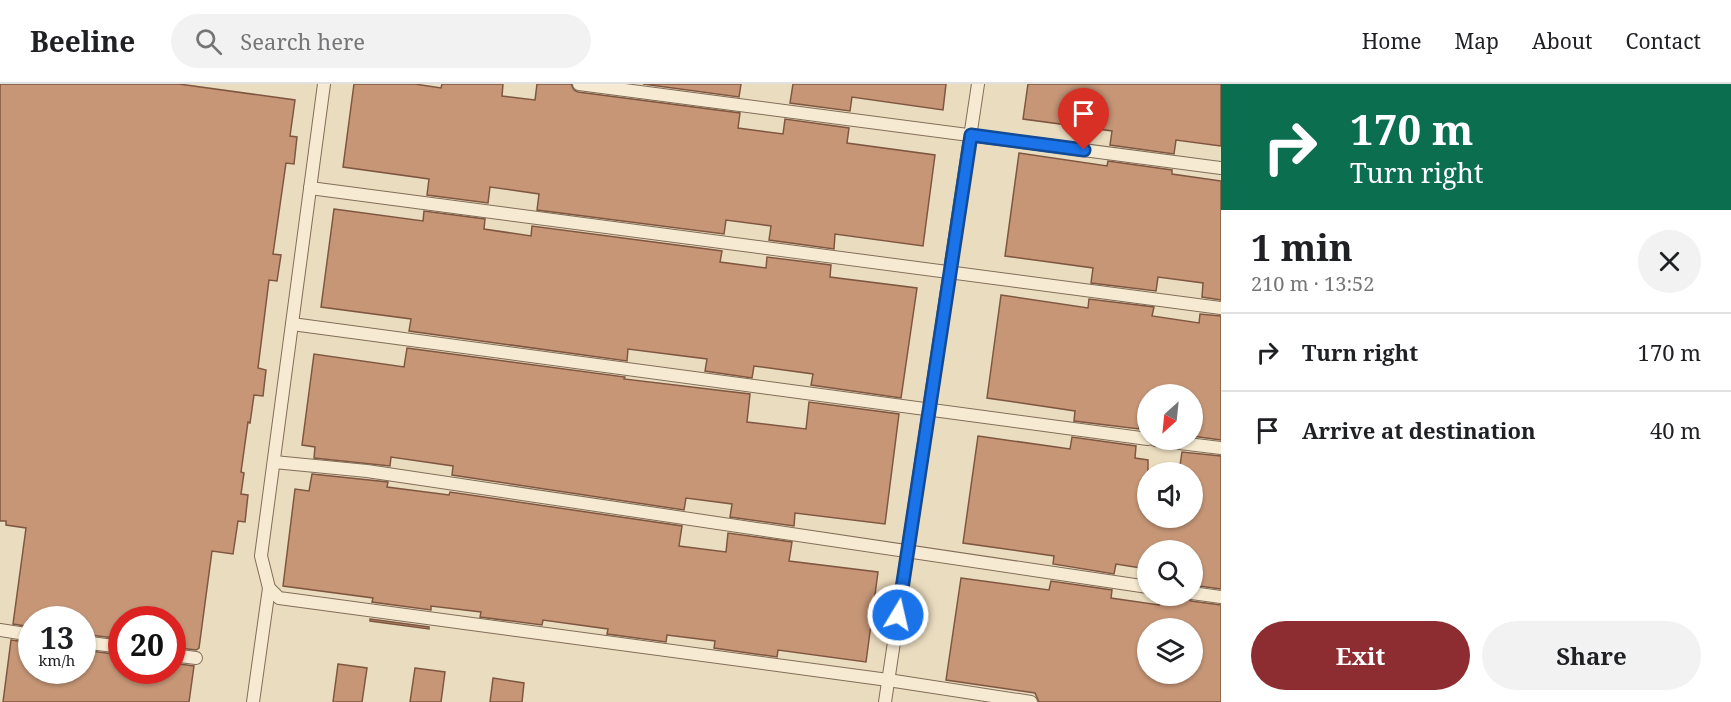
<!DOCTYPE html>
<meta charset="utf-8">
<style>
:root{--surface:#fff;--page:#f2f2f2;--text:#202124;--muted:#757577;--line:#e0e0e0;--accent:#8d2d31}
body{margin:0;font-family:"Noto Serif",serif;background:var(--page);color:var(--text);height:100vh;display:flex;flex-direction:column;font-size:22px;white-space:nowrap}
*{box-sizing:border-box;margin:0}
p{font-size:20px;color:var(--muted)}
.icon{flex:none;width:33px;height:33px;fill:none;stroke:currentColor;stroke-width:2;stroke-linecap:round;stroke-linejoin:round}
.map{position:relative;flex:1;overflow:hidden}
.sheet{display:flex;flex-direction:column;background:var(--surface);width:510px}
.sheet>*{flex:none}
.hud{background:#0b6e4f;color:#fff;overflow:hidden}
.needle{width:39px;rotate:207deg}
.tools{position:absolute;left:1137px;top:300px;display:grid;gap:12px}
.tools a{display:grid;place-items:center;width:66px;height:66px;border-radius:50%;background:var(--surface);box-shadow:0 2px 4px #0004;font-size:30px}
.speed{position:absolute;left:18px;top:522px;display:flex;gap:12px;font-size:30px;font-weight:700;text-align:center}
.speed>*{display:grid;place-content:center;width:78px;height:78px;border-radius:50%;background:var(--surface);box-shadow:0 2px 4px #0004;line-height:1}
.speed small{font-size:15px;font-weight:400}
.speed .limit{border:9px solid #d22;background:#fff;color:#111}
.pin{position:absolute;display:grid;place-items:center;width:51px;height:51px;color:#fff;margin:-62px -26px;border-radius:50% 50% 50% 0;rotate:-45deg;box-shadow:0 0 6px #0007}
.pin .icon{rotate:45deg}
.me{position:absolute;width:66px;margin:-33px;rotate:9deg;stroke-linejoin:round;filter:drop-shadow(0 0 4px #0008)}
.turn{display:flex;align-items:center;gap:21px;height:126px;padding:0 30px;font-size:27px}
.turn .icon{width:78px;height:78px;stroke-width:2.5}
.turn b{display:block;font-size:42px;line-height:51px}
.round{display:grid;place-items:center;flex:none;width:63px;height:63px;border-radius:32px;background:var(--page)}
.summary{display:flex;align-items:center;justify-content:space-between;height:102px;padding:0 30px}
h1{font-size:36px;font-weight:700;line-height:45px}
.button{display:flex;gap:12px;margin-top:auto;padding:12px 30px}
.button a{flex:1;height:69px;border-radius:36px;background:var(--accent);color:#fff;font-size:24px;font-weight:700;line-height:69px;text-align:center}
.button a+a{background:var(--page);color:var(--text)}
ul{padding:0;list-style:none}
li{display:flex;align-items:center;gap:18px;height:78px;padding:0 30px;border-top:2px solid var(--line)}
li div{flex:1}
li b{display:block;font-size:22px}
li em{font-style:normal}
header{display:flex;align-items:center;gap:36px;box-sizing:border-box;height:84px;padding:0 30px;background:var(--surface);border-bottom:2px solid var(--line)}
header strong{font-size:28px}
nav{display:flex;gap:33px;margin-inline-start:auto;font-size:21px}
.search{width:420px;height:54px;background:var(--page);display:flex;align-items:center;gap:15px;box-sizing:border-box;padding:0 21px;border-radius:33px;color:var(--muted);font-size:22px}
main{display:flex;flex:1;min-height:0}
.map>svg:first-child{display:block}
.building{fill:#c69677;stroke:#7f5740;stroke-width:1.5;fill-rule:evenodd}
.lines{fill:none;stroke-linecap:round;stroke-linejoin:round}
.lane-casing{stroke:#826d59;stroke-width:14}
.lane{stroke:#f6ead2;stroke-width:12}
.route-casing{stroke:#114b97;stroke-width:15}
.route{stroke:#1a73e8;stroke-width:10}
</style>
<header>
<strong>Beeline</strong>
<div class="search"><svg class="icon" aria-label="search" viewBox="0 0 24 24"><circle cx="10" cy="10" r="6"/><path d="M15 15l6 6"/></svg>Search here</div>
<nav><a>Home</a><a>Map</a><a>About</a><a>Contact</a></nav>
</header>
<main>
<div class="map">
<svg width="1221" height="618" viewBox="0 0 1221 618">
<rect width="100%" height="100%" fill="#eadcbf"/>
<g class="building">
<path d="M 0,0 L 179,0 L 295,16 L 290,52 L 297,53 L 294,80 L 286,79 L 273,170 L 281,171 L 277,197 L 269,196 L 258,284 L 266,286 L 263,312 L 254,311 L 250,339 L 248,338 L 241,388 L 244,389 L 241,410 L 248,411 L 245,438 L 238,437 L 233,470 L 212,467 L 199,564 L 196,566 L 172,563 L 172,536 L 122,536 L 122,555 L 82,550 L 82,536 L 32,536 L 32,543 L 13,540 L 26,444 L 6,441 L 6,437 L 0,437 Z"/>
<path d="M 354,0 L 415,0 L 441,4 L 442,0 L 503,0 L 502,12 L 535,16 L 537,0 L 571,0 L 574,6 L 578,8 L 740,29 L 738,44 L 783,50 L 785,35 L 849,44 L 847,59 L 935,71 L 923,162 L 835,150 L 834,165 L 769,156 L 771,142 L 726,136 L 724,150 L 537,126 L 539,110 L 490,103 L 488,119 L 427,111 L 429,95 L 343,83 Z"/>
<path d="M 643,0 L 741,0 L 739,13 Z"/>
<path d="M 793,0 L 946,0 L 943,26 L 852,13 L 850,27 L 790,19 Z"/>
<path d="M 1028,0 L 1221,0 L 1221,62 L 1176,56 L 1174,70 L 1110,61 L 1112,47 L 1023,35 Z"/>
<path d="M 1019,69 L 1107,82 L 1108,77 L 1172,86 L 1172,90 L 1221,97 L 1221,216 L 1202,213 L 1203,199 L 1158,193 L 1156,207 L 1091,199 L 1093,184 L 1005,172 Z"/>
<path d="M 334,125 L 423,137 L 424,127 L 485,135 L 484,145 L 531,152 L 532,142 L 722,167 L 720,178 L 766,184 L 767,173 L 831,181 L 830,193 L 917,204 L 901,314 L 811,301 L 813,290 L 754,282 L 752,294 L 705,287 L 707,275 L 628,265 L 627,277 L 409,247 L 411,235 L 321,223 Z"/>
<path d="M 1001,211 L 1088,224 L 1089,215 L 1154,223 L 1152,232 L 1199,239 L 1200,230 L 1221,232 L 1221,356 L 1192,352 L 1192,310 L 1148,310 L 1148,336 L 1140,335 L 1139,345 L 1074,337 L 1075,327 L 987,314 Z"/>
<path d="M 407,264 L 625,293 L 624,295 L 750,310 L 747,338 L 806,345 L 809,318 L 899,330 L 885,440 L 795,429 L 794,442 L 730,433 L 732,420 L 686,414 L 684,426 L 452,391 L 453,382 L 391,373 L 390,382 L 314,374 L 315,363 L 302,361 L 314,270 L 404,283 Z"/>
<path d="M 978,352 L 1070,365 L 1072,353 L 1136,362 L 1135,374 L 1148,376 L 1148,434 L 1192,434 L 1192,388 L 1179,388 L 1182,368 L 1221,372 L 1221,505 L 1192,501 L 1192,466 L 1148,466 L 1148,485 L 1116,480 L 1114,490 L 1053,480 L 1054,472 L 963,459 Z"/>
<path d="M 312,390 L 388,398 L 387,403 L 449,411 L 450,408 L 682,442 L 679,462 L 726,468 L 728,449 L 792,458 L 789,477 L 878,488 L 866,578 L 778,566 L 777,573 L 714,564 L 715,557 L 667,551 L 666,558 L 607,550 L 608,545 L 543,536 L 542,541 L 480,533 L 481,528 L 431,522 L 431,526 L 372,518 L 373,514 L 283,502 L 295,405 L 309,407 Z"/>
<path d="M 961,494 L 1049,506 L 1051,497 L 1112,506 L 1111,514 L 1159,521 L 1160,512 L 1184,512 L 1191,517 L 1221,521 L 1221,618 L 1039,618 L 1035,609 L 946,596 ZM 1148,544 L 1192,544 L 1192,590 L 1148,590 Z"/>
<path d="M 370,535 L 429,543 L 429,545 L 370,537 Z"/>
<path d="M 11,556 L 32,559 L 32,586 L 82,586 L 82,566 L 122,571 L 122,586 L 172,586 L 172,579 L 194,582 L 189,618 L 3,618 Z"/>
<path d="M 338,580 L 367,584 L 362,618 L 333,618 Z"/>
<path d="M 415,584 L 445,588 L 441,618 L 410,618 Z"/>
<path d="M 493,594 L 524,599 L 522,618 L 490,618 Z"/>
</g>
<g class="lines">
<defs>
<g id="lane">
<path d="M 324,0 L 261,472 L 269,504 L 279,514 L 888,596 L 1031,618"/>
<path d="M 579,0 L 1221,84"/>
<path d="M 310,104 L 1221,224"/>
<path d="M 292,240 L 1148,355"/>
<path d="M 1155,356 L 1221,364"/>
<path d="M 274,378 L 367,387 L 1148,503"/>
<path d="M 1192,509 L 1221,513"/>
<path d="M 0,546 L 32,551"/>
<path d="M 82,558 L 122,563"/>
<path d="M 172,571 L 196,574"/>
<path d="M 253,618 L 269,504"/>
<path d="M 885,618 L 978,0"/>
</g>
</defs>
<use href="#lane" class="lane-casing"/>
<use href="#lane" class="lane"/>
</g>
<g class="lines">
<defs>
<path id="route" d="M 898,531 L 971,51 L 1084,66"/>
</defs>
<use href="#route" class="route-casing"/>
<use href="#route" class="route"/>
</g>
</svg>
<div class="tools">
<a><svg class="needle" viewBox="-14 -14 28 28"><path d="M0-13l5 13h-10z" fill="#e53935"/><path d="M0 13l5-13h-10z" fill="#757577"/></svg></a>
<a><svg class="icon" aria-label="sound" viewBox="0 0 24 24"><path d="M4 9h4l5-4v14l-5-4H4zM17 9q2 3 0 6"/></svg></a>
<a><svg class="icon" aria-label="search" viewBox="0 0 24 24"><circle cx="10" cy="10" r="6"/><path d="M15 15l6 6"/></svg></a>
<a><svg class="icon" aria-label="layers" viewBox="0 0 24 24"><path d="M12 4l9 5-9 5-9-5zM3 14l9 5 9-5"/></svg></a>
</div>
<div class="speed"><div>13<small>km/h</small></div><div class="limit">20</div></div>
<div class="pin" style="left:1084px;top:66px;background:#d93025"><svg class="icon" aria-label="arrive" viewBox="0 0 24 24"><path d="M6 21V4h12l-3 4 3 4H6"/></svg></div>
<svg class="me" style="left:898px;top:531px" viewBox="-20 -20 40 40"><circle r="17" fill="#1a73e8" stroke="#fff" stroke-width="3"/><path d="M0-11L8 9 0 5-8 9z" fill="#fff"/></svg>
</div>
<section class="sheet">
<div class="hud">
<div class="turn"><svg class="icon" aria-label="right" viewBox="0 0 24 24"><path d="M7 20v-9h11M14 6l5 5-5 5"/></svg><div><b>170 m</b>Turn right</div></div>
</div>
<div class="summary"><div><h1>1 min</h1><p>210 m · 13:52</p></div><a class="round"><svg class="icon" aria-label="close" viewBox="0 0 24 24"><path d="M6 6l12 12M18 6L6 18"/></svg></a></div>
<ul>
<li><svg class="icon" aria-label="right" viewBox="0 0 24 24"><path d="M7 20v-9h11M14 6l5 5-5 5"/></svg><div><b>Turn right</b></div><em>170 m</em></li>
<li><svg class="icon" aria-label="arrive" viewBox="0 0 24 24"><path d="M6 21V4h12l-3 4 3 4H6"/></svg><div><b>Arrive at destination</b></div><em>40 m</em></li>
</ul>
<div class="button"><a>Exit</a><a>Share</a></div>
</section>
</main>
